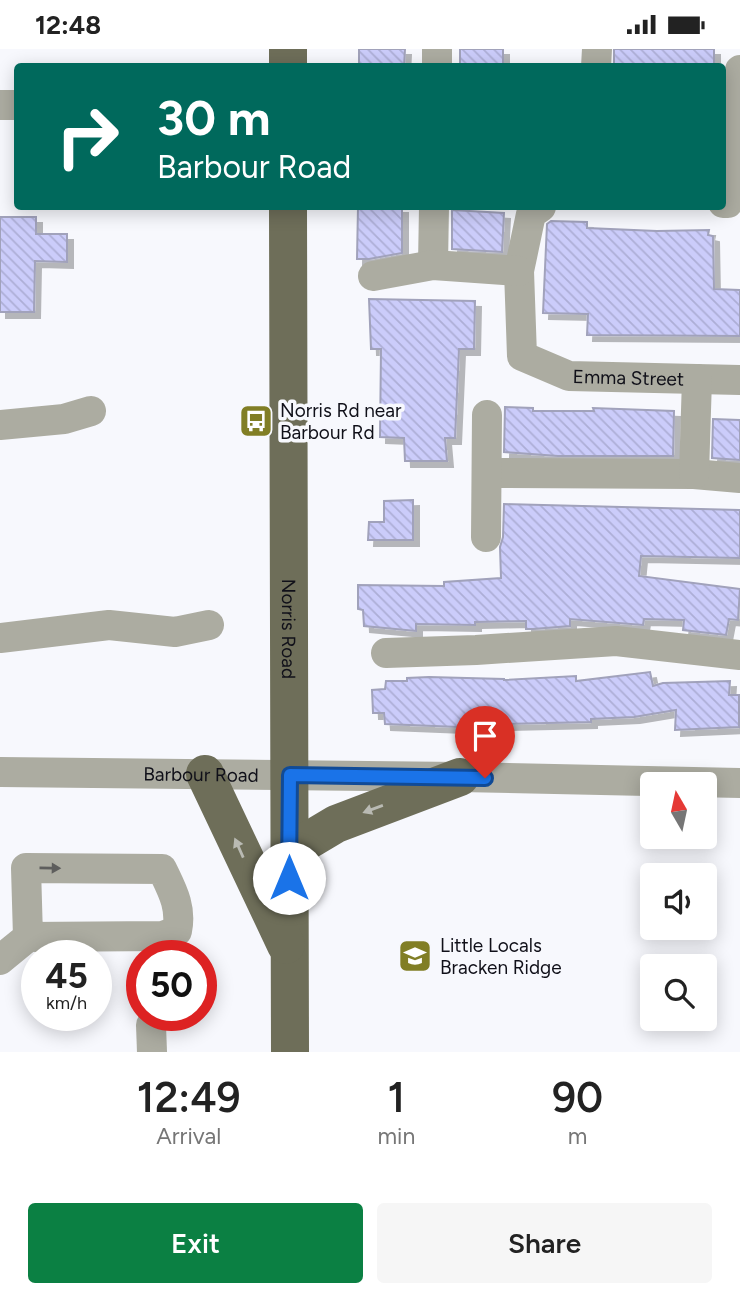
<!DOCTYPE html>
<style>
:root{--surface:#fff;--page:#f6f6f6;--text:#222;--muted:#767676;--accent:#0b8043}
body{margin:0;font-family:Figtree,sans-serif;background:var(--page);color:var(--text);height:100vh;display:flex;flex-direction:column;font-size:26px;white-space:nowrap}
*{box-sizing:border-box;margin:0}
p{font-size:23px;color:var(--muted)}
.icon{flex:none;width:38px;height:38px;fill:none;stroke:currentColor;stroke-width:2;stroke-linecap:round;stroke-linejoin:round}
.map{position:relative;height:1003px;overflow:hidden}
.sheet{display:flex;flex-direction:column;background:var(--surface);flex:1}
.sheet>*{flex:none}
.hud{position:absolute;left:14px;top:14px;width:712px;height:147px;border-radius:7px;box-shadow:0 4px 18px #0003;background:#00695c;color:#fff;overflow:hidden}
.needle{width:46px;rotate:351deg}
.controls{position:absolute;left:640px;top:723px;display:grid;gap:14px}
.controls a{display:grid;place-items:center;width:77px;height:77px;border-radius:7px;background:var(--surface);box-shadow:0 4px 18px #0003;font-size:35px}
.speed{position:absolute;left:21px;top:891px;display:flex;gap:14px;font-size:35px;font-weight:700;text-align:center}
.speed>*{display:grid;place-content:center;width:91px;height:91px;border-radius:50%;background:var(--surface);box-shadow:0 4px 18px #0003;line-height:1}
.speed small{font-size:18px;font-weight:400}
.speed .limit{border:10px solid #d22;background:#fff;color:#111}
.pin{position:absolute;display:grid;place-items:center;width:60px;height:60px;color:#fff;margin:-72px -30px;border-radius:50% 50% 50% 0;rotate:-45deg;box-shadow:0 0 7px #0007}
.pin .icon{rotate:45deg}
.me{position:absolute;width:77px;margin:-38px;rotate:0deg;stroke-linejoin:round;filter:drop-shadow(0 0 5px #0008)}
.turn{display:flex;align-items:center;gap:24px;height:147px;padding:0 28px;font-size:32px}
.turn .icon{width:91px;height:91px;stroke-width:2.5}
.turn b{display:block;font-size:49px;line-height:60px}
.eta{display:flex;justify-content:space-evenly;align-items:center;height:119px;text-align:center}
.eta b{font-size:42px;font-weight:600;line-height:49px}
.button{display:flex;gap:14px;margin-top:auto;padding:14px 28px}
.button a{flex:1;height:80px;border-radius:7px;background:var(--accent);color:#fff;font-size:28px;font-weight:600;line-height:80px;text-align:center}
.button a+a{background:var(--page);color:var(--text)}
.status{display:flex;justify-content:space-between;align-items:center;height:49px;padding:0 35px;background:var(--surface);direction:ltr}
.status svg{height:19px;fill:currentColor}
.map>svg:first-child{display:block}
.building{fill:url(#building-back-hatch);stroke:#a1a2bb;stroke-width:2;filter:url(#shadow)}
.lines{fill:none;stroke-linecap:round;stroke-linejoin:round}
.minor{stroke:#acaca1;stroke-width:30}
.major{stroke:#6e6e59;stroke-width:38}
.oneway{fill:#b9bab3}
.oneway2{fill:#5e5e5d}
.route-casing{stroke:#114b97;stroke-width:18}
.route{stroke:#1a73e8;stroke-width:12}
.labels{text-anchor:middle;stroke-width:7;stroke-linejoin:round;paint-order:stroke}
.street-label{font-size:19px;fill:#101019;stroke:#f7f8fd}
.poi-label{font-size:19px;fill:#101019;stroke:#f7f8fd;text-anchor:start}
</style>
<div class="status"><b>12:48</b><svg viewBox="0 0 49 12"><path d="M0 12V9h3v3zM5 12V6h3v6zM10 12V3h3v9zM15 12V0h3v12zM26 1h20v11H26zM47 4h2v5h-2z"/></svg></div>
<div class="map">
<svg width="740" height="1003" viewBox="0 0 740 1003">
<defs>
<pattern id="building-back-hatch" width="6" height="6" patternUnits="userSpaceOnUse" patternTransform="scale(1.75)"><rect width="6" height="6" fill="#cbccfa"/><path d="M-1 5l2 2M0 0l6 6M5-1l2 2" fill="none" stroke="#adaed6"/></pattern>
<filter id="shadow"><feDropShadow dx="6" dy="6" stdDeviation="0" flood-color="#0004"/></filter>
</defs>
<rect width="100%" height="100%" fill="#f7f8fd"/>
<g class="building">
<path d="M 359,0 L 405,0 L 404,18 L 359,18 Z"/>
<rect x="460" y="0" width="43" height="18"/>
<rect x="614" y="0" width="100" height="18"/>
<path d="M 358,158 L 402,158 L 402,204 L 369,210 L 357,210 Z"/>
<path d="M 452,161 L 504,164 L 502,203 L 452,200 Z"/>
<path d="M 0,168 L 36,168 L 36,185 L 67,185 L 67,213 L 35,212 L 34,263 L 0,263 Z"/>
<path d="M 551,172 L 587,173 L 587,179 L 657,182 L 709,181 L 708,186 L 713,187 L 714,240 L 740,241 L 740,287 L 587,286 L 588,265 L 543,264 L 547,175 Z"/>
<path d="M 369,250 L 475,252 L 474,300 L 459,300 L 455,389 L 445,389 L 447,412 L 405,412 L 404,389 L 380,388 L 381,300 L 371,300 Z"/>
<path d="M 505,358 L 533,359 L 533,362 L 594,362 L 593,359 L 674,362 L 673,407 L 558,407 L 504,403 Z"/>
<path d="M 713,370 L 740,371 L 740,411 L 712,409 Z"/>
<path d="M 413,451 L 413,491 L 368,491 L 369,473 L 384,473 L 384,452 Z"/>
<path d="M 504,455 L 740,461 L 740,509 L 641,507 L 639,527 L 740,540 L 738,571 L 729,570 L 726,586 L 683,581 L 684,571 L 644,570 L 643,576 L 570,570 L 570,577 L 533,580 L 526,580 L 526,572 L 475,573 L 475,576 L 416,575 L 416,582 L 364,577 L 363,561 L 358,560 L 358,536 L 444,537 L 444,533 L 501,529 L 500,498 L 503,488 Z"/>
<path d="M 650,623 L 653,637 L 663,634 L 730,632 L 729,646 L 739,646 L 739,678 L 675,681 L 676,661 L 634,668 L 591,670 L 591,673 L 503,675 L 484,676 L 483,679 L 385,675 L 384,664 L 373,664 L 372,641 L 385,640 L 386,632 L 407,632 L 407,629 L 429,628 L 504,630 L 504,631 L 576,627 L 576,632 Z"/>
</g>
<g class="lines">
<g class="minor">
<path d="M 437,18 L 437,0"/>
<path d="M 596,18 L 597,0"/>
<path d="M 0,56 L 18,56"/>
<path d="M 723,154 L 728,154 L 739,138 L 740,21"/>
<path id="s1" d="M 541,158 L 531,165 L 519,222 L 522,307 L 569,327 L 740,331"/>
<path d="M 433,216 L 434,158"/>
<path d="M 373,227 L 433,216 L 519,222"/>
<path d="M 0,376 L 64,370 L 91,362"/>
<path d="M 487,424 L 694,425 L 740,429"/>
<path d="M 694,425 L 697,330"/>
<path d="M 486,488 L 487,366"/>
<path d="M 0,589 L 109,576 L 175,583 L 209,576"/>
<path d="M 386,604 L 476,601 L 616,592 L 740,606"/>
<path id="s2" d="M 0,723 L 460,728 L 740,734"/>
<path d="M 0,911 L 28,888 L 163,887 L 177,882 C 182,858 172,841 162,820 L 26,819 L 28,888"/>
<path d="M 151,976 L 152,1003"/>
</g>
<g class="major">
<path d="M 288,18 L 288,0"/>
<path id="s3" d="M 288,158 L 290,1003"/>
<path d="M 205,725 L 286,896"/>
<path d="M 289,803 L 336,775 L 460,728"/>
</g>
</g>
<defs><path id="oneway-solid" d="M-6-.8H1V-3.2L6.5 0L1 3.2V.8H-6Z" transform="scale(1.75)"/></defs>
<g class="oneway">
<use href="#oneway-solid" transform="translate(373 760) rotate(160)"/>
<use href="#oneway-solid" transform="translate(239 799) rotate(-114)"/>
</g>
<use class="oneway2" href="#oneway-solid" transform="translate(50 819) rotate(1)"/>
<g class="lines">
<defs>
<path id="route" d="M 289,829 L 290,726 L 485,729"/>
</defs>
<use href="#route" class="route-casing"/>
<use href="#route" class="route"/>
</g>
<defs>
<symbol id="bus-square" viewBox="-11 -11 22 22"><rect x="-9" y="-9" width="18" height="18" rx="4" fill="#817e25" stroke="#f7f8fd"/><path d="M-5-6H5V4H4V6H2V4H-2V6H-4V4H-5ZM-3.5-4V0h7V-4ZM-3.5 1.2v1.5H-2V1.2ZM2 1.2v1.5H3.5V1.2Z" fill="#fff"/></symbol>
<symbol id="school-square" viewBox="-11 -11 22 22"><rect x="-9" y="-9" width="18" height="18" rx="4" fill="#817e25" stroke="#f7f8fd"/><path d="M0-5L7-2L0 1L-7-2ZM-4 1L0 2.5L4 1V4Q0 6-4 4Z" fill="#fff"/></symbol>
</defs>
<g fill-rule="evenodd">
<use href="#bus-square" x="237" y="353" width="38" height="38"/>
<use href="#school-square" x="396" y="888" width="38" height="38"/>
</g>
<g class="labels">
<g class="street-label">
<text dy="7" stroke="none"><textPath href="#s1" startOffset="266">Emma Street</textPath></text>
<text dy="7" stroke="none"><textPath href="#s3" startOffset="422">Norris Road</textPath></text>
<text dy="7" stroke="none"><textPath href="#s2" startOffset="201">Barbour Road</textPath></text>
</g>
<g class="poi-label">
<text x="280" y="368">Norris Rd near<tspan x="280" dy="22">Barbour Rd</tspan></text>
<text x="440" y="903">Little Locals<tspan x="440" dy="22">Bracken Ridge</tspan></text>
</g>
</g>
</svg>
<div class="controls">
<a><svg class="needle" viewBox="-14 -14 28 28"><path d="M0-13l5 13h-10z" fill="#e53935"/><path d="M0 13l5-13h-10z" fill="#767676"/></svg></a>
<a><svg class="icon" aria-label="sound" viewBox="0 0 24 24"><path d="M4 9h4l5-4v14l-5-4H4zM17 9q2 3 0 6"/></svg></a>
<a><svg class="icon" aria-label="search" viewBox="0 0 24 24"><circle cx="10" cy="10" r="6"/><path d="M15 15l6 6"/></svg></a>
</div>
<div class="speed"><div>45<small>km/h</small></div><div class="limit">50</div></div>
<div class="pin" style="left:485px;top:729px;background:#d93025"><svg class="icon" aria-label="arrive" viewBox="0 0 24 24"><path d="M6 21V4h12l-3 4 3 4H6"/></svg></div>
<svg class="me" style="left:289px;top:829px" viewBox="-20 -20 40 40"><circle r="19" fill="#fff"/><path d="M0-13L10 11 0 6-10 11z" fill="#1a73e8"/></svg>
<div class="hud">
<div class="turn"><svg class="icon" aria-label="right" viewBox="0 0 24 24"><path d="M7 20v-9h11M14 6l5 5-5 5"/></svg><div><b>30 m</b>Barbour Road</div></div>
</div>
</div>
<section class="sheet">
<div class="eta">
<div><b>12:49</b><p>Arrival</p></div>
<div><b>1</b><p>min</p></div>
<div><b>90</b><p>m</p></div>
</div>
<div class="button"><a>Exit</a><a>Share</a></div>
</section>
